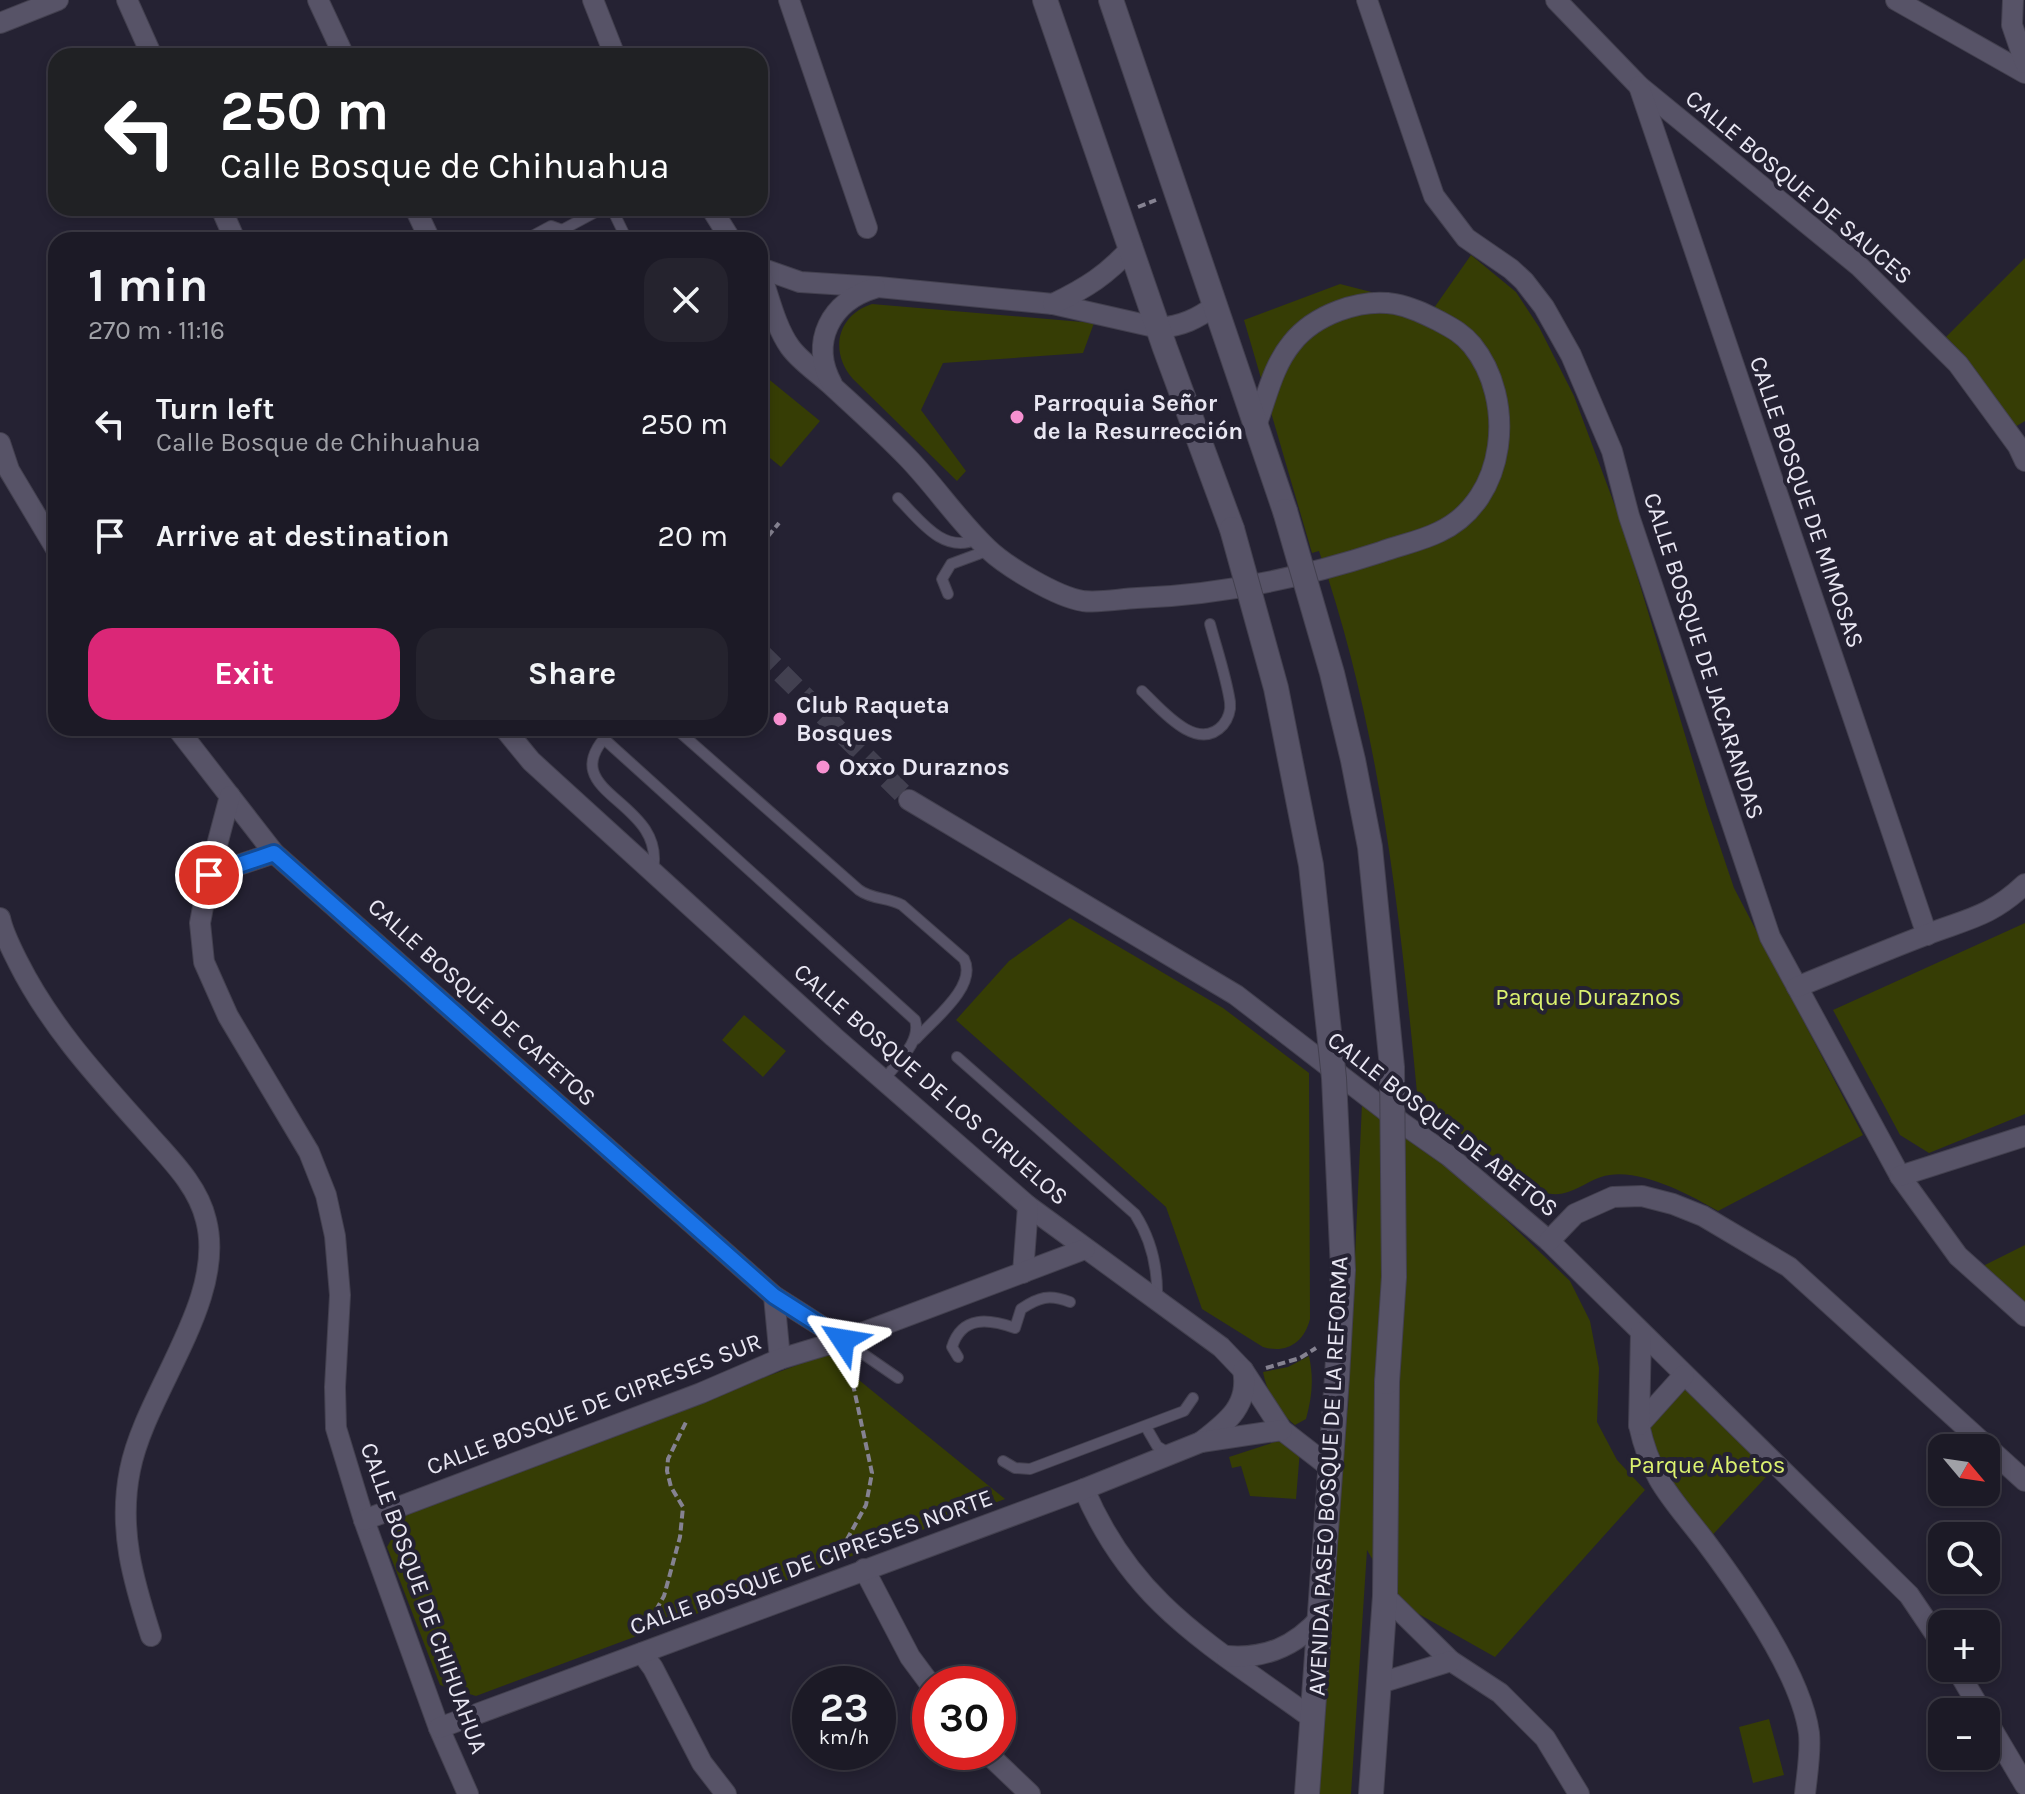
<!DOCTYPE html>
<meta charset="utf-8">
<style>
:root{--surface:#1c1a26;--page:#25232e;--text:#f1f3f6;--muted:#a0a1a7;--line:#3a3843;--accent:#db2777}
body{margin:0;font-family:Karla,sans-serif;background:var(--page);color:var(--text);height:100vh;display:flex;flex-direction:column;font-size:30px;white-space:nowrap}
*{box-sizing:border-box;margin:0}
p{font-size:26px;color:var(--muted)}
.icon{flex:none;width:44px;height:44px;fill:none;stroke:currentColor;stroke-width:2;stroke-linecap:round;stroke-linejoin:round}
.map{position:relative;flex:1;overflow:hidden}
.side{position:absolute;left:48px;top:232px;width:720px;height:504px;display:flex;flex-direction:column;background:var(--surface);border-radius:24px;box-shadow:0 4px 12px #0003,0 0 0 2px var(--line)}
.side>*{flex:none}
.banner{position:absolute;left:48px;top:48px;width:720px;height:168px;border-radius:24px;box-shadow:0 4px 12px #0003,0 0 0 2px var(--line);background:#202124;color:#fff;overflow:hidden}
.needle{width:52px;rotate:119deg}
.fabs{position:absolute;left:1928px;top:1434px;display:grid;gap:16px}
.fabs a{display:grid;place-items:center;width:72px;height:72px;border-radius:16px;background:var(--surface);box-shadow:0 4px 12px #0003,0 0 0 2px var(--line);font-size:40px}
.speed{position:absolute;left:792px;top:1666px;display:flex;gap:16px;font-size:40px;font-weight:700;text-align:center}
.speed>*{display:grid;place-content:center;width:104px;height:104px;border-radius:50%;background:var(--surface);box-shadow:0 4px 12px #0003,0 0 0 2px var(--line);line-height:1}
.speed small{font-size:20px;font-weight:400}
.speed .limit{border:12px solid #d22;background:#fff;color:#111}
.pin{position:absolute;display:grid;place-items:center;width:68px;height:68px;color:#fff;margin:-34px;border:4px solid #fff;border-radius:50%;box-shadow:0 2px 8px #0007}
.me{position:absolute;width:88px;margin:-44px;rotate:303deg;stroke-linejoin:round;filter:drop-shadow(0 0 6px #0008)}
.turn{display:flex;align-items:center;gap:28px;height:168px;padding:0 40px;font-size:36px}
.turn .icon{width:104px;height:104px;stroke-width:2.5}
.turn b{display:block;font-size:56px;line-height:68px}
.round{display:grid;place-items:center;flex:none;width:84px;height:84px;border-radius:24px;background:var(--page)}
.head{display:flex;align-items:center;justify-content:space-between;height:136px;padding:0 40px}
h1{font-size:48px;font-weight:700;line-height:60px}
.primary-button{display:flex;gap:16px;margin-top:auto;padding:16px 40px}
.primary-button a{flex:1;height:92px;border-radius:24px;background:var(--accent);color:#fff;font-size:32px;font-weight:700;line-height:92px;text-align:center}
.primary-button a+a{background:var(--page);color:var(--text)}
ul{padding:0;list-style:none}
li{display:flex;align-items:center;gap:24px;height:112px;padding:0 40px}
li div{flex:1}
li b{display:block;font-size:30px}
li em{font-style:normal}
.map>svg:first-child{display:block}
.green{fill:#363d05}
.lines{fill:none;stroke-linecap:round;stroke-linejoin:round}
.street-tunnel{stroke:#424050;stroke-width:20;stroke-dasharray:20 10;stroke-linecap:butt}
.lane-casing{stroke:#43404f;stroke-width:12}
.street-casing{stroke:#43404f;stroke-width:22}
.secondary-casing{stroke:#43404f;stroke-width:26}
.path{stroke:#858291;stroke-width:4;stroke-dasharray:8 4;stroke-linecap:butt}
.lane{stroke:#575367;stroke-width:10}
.street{stroke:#575367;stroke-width:20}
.secondary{stroke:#575367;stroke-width:24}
.secondary-bridge-casing{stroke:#43404f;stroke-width:26;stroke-linecap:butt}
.secondary-bridge{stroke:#575367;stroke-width:24}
.route-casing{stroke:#114b97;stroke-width:20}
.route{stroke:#1a73e8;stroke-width:14}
.poi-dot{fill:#f690d0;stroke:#252233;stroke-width:3}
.labels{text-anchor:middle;stroke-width:8;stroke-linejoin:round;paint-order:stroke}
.street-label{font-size:24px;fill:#e9e7f3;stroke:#252233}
.poi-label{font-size:24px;font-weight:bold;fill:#e9e7f3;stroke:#252233;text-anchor:start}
.park-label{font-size:24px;fill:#dbf16f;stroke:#252233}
</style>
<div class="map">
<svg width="2025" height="1794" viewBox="0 0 2025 1794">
<rect width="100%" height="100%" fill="#252233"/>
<g class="green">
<path d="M 1471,255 L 1516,292 L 1539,327 L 1574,396 L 1621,522 L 1707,808 L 1734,888 L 1863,1135 L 1718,1211 C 1689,1194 1635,1165 1601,1177 C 1581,1184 1566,1200 1543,1192 L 1418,1103 C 1400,916 1381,730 1319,551 L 1312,553 L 1244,320 L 1340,284 L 1434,308 Z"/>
<path d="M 2025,258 L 2025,421 L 2015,427 L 1966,357 L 1946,337 Z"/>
<path d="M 872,304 L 1094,323 L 1083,353 L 943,363 L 921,410 L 966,471 L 957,481 L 853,379 C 829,352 837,315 872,304 Z"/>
<path d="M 760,372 L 820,421 L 781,467 L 760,450 Z"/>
<path d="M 1070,918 L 1223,1008 L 1309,1073 L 1310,1319 C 1304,1343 1286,1354 1263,1347 L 1202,1309 L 1166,1207 L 956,1020 L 1009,961 Z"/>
<path d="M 2025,923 L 2025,1114 L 1929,1153 L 1900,1135 L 1833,1010 Z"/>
<path d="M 744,1015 L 786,1051 L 763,1077 L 722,1040 Z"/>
<path d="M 1363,1082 L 1570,1281 L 1590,1321 L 1599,1368 L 1597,1422 L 1617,1460 L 1645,1490 L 1495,1657 L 1408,1608 L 1386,1583 L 1367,1550 L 1351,1794 L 1315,1794 L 1340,1410 L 1348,1410 Z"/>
<path d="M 2025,1245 L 2025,1303 L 1981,1267 Z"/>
<path d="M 827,1354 L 1005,1499 L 476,1696 L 440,1685 L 387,1547 L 407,1511 Z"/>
<path d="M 1309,1356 C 1314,1379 1312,1397 1306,1419 L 1295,1425 C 1278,1412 1267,1393 1263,1372 L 1288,1367 Z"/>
<path d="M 1684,1375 L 1777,1465 L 1706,1542 L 1639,1425 Z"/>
<path d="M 1281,1440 L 1300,1450 L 1296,1499 L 1250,1496 L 1241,1466 L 1232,1468 L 1229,1457 Z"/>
<path d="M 1769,1719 L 1784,1775 L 1753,1783 L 1739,1727 Z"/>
</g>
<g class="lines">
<path class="street-tunnel" d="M 760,652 L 909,800"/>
<defs>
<g id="lane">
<path d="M 607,208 L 613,211 L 627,240"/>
<path d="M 562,230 L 603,208"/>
<path d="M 525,240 L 551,226 L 562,230 L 572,240"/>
<path d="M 898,498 C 919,519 943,555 977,539"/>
<path d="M 948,594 L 942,579 L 951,564 L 989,550"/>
<path d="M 1142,691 C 1160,708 1197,754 1223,725 C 1228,719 1231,710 1230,702 C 1226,676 1217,650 1210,624"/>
<path d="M 614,728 C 544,794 667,797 653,870"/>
<path d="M 675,728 L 859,890 C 873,900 887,897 902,905 L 964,959 C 978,986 933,1020 916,1039"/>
<path d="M 603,738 L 915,1020 C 922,1042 896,1063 884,1080"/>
<path d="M 957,1057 L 1135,1214 C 1151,1239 1158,1269 1157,1299"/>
<path d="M 843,1340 L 898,1378"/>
<path d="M 958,1357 L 952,1347 C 962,1315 989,1319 1015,1328 L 1021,1309 C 1039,1297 1049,1294 1070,1302"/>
<path d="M 1146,1427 L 1157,1446 L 1170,1454"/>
<path d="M 1003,1461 L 1015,1468 L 1030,1469 L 1184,1411 L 1193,1398"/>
</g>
<g id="street">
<path d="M 127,0 L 152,56"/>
<path d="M 318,0 L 344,56"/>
<path d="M 593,0 L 615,56"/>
<path d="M 789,0 L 867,228"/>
<path d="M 1367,0 L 1434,196 L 1466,238 L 1511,269 L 1524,281 L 1544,307 L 1571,355 L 1612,451 L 1629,516 L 1770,937 L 1900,1176 L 1958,1256 L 2025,1316"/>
<path d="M 1556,0 L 1639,86 L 1859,266 L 1958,364 L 2018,446 L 2025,461"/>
<path d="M 1896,0 L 2025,73"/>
<path d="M 2013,0 L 2012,25 L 2025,63"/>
<path d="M 0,23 L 58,0"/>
<path d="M 1639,86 L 1927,935"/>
<path d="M 221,208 L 235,240"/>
<path d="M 415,208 L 430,240"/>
<path d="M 711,208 L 731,240"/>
<path d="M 760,268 L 800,282 L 878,287 L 1053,304 L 1159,328 C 1182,326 1197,319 1216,305"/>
<path d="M 760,272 C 769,296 775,326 790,347 C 800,361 817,372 830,384 C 856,408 883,432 908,458 C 936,487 959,522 988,549 C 1007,567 1057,597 1083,601 C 1100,603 1119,599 1137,598 C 1221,595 1301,578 1381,552 C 1400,545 1421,541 1439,532 C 1508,500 1516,399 1472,345 C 1462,333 1452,328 1439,321 C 1425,314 1411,307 1395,304 C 1360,298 1314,315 1292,343 C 1273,366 1267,396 1257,423"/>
<path d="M 1053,304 C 1086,288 1107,275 1132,247"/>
<path d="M 832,384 C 809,342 831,301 875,288"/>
<path d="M 0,443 L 9,470 L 56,549"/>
<path d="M 177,728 L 274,853 L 774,1296 L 843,1340"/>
<path d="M 504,728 L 531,761 L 834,1037 L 1028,1206 L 1221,1347 L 1243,1370 L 1282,1430 L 1331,1468"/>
<path d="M 230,796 L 209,875 L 200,923 L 204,962 L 228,1016 L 309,1152 L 326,1195 L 335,1236 L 340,1295 L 335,1387 L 336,1428 L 364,1520 L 439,1728 L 468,1794"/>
<path d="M 909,800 L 1236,995 L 1402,1123 L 1449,1156 L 1549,1241 L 1909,1595 L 1942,1644"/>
<path d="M 209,875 L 274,853"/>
<path d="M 0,918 C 3,933 11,948 18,962 C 51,1028 101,1081 149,1135 C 171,1160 198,1186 206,1220 C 227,1300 145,1392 130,1470 C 118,1529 133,1580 151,1636"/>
<path d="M 1797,987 C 1839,970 1881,952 1923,936 C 1966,919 1989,918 2025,884"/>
<path d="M 1900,1176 L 2025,1136"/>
<path d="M 1549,1241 L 1575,1214 L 1613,1197 L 1642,1196 L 1673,1204 L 1703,1216 L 1789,1267 L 2025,1481"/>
<path d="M 1023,1273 L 1028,1206"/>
<path d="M 774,1296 L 780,1359"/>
<path d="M 1684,1375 L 1639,1425 C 1651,1480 1672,1498 1705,1541 C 1741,1589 1801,1674 1809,1733 C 1811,1753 1807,1774 1805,1794"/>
<path d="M 1639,1425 L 1641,1332"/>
<path d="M 1201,1442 C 1227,1422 1250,1405 1243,1370"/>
<path d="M 1084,1489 C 1134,1607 1215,1647 1313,1719"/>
<path d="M 364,1520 L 701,1393 L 780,1359 L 843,1340 L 1085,1249"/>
<path d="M 864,1569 L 910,1657 L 930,1684"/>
<path d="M 1385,1596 L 1451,1661 L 1500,1693 L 1545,1738 L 1579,1794"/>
<path d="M 642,1653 L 653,1668 L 702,1763 L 726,1794"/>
<path d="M 1227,1656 C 1265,1659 1295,1647 1321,1617"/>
<path d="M 1956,1668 L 1982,1712"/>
<path d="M 1377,1684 L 1451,1661"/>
<path d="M 1986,1719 L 2025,1785"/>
<path d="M 439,1728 L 1084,1489 L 1201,1442 L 1282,1430"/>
<path d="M 986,1752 L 1030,1794"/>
</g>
<g id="secondary">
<path d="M 1045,0 L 1165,348 L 1232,529"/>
<path d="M 1111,0 L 1285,511"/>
<path d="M 1307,1794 L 1337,1377"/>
<path d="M 1371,1794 L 1385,1596 L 1387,1382"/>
</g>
</defs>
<use href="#lane" class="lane-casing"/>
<use href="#street" class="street-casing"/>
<use href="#secondary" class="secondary-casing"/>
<g class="path">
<path d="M 1138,207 L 1156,200"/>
<path d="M 760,546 L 779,523"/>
<path d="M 1266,1368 L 1300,1358 L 1316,1348"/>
<path d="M 835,1561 L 866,1505 L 872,1473 L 848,1361"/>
<path d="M 644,1631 L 664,1596 L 680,1537 L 683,1507 L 671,1487 L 667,1471 L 668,1459 L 687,1420"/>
</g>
<use href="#lane" class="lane"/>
<use href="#street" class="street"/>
<use href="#secondary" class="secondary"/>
<defs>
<g id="secondary-bridge">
<path d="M 1285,511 L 1332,673 L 1353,760 L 1370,847 L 1392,1067 L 1394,1277 L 1387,1382"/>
<path d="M 1232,529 L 1276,688 L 1311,865 L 1334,1078 L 1343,1270 L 1337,1377"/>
</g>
</defs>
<use href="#secondary-bridge" class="secondary-bridge-casing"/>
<use href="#secondary-bridge" class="secondary-bridge"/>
</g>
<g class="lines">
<defs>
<path id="route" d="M 209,875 L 274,853 L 774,1296 L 843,1340"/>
</defs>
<use href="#route" class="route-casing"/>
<use href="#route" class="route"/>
</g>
<g class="poi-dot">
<circle cx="1017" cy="417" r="8"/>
<circle cx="780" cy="719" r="8"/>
<circle cx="823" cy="767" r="8"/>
</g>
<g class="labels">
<g class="street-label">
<text transform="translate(1799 187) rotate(40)" y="8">CALLE BOSQUE DE SAUCES</text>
<text transform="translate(1807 502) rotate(71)" y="8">CALLE BOSQUE DE MIMOSAS</text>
<text transform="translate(1704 656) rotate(72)" y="8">CALLE BOSQUE DE JACARANDAS</text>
<text transform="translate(482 1002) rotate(42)" y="8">CALLE BOSQUE DE CAFETOS</text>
<text transform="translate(931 1084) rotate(41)" y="8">CALLE BOSQUE DE LOS CIRUELOS</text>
<text transform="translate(1443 1124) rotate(38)" y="8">CALLE BOSQUE DE ABETOS</text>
<text transform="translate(594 1404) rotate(-21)" y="8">CALLE BOSQUE DE CIPRESES SUR</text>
<text transform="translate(1328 1476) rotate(-87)" y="8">AVENIDA PASEO BOSQUE DE LA REFORMA</text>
<text transform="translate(811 1562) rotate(-20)" y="8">CALLE BOSQUE DE CIPRESES NORTE</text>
<text transform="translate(424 1598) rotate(70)" y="8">CALLE BOSQUE DE CHIHUAHUA</text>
</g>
<g class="poi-label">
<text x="1033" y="411">Parroquia Señor<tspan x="1033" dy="28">de la Resurrección</tspan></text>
<text x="796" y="713">Club Raqueta<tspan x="796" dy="28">Bosques</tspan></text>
<text x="839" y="775">Oxxo Duraznos</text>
</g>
<g class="park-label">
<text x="1588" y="1005">Parque Duraznos</text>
<text x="1707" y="1473">Parque Abetos</text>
</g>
</g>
</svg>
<div class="fabs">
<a><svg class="needle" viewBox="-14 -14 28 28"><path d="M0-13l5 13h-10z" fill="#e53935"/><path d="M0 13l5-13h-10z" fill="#a0a1a7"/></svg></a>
<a><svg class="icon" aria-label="search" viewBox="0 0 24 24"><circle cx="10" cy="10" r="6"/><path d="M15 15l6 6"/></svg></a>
<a>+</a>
<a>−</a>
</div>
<div class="speed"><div>23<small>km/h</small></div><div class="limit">30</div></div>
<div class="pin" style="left:209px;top:875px;background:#d93025"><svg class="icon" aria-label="arrive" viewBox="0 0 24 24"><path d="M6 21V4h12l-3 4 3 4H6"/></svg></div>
<svg class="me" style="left:843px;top:1340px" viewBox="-20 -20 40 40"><path d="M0-17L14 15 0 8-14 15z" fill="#1a73e8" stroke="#fff" stroke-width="4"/></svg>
<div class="banner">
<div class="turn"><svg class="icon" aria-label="left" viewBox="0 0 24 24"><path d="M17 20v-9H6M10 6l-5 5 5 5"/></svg><div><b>250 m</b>Calle Bosque de Chihuahua</div></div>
</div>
<section class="side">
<div class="head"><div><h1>1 min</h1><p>270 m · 11:16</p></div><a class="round"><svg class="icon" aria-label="close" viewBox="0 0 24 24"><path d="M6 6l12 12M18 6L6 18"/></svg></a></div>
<ul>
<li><svg class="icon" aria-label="left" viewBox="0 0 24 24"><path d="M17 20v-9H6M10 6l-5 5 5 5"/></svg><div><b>Turn left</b><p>Calle Bosque de Chihuahua</p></div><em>250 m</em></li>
<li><svg class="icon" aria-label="arrive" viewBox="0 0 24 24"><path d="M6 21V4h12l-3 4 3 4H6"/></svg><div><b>Arrive at destination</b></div><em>20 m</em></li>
</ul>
<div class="primary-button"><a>Exit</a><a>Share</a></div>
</section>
</div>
